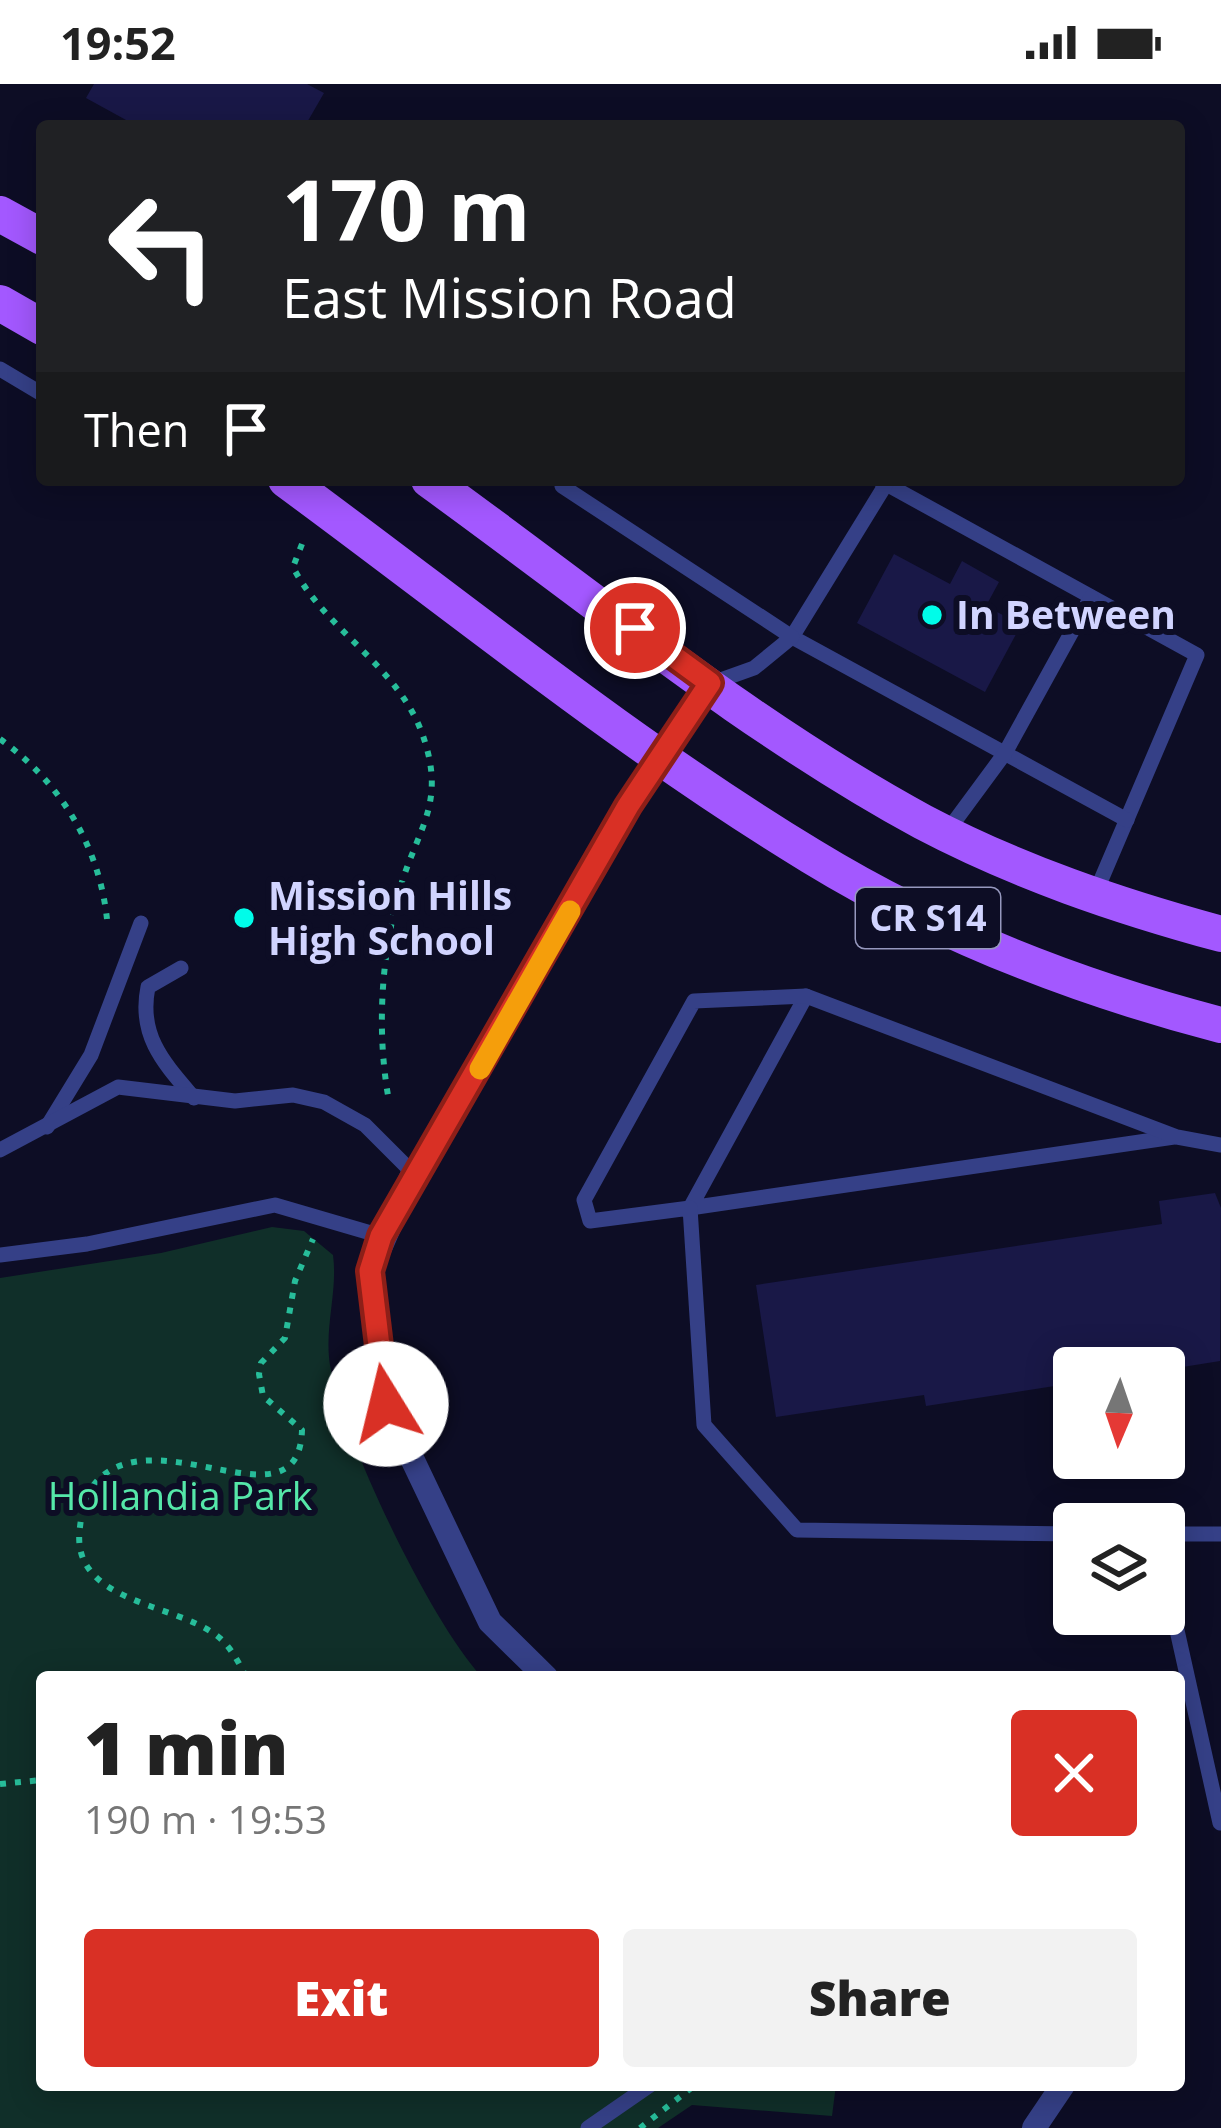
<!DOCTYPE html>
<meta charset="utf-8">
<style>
:root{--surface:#fff;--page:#f2f2f2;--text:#222;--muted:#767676;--accent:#d93025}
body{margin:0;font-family:"Open Sans",sans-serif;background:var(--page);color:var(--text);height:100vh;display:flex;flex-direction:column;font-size:45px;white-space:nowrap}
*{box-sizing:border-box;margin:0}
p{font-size:39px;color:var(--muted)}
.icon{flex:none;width:66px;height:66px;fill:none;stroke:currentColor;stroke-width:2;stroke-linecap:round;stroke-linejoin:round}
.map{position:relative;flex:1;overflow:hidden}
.details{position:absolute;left:36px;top:1587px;width:1149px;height:420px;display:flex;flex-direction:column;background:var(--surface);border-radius:12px;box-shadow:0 6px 30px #0003}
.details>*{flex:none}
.banner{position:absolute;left:36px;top:36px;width:1149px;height:366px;border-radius:12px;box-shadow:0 6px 30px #0003;background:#202124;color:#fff;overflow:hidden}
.needle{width:78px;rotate:182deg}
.controls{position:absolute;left:1053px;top:1263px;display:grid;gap:24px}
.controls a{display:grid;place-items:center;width:132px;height:132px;border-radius:12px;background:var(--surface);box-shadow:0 6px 30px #0003;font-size:60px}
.pin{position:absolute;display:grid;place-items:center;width:102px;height:102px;color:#fff;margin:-51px;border:6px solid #fff;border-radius:50%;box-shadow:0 3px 12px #0007}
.me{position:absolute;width:132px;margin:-66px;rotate:351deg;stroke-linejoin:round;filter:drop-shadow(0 0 9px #0008)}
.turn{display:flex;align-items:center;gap:42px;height:252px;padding:0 48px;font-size:54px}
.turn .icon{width:156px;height:156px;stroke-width:2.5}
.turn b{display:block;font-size:84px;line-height:102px}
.then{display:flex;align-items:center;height:114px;padding:0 48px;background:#0003;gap:24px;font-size:45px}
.round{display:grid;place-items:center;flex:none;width:126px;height:126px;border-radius:12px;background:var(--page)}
.overview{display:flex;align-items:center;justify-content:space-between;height:204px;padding:0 48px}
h1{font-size:72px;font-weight:800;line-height:90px}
.button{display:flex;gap:24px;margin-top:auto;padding:24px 48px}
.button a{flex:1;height:138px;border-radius:12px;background:var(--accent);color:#fff;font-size:48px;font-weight:800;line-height:138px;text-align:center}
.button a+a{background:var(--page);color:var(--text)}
.status{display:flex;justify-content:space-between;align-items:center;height:84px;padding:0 60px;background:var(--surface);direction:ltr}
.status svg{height:33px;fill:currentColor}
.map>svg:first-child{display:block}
.green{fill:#102f29}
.building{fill:#191847}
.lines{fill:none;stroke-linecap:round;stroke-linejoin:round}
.path{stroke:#27bd9a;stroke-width:6;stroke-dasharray:6 9;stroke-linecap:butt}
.lane{stroke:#354087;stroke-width:15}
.street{stroke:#354087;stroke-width:24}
.primary{stroke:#a358ff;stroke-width:36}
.route-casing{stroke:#8d1f18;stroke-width:30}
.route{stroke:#d93025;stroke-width:21}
.slow{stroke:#f59e0b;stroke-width:21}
.poi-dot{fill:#00fce9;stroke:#0d0d25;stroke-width:4.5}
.labels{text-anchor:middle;stroke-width:12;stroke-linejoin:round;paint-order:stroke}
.shield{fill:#0d0d25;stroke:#9698be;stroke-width:3}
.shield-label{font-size:36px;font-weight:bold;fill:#d1d4ff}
.poi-label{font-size:39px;font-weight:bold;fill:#d1d4ff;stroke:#0d0d25;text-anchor:start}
.park-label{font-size:39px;fill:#55e7a9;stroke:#0d0d25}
</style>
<div class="status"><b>19:52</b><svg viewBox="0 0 49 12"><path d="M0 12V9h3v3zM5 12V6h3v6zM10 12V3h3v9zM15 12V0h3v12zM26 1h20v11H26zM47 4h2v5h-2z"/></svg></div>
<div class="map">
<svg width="1221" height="2044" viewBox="0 0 1221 2044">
<rect width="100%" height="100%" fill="#0d0d25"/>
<path class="green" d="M 272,1143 L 304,1147 L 333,1171 C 338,1207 324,1244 330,1281 C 343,1355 431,1539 482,1593 L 42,1593 L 42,2001 L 836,2001 L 832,2032 L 692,2021 L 658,2044 L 0,2044 L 0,1194 L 161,1169 Z"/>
<g class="building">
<path d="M 94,0 L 307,0 L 324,9 L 305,42 L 137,42 L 86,14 Z"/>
<path d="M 894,470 L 950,500 L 962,477 L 999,498 L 986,522 L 1021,541 L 985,608 L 857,539 Z"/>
<path d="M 1215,1109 L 1221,1124 L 1220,1277 L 1164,1286 L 1074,1284 L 1074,1299 L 926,1322 L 924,1311 L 776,1333 L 756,1201 L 1162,1140 L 1159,1117 Z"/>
</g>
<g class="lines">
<g class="path">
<path d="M 302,460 L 293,483 C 326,548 403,584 425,658 C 444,719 419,744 402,798 C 381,867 376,947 389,1017"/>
<path d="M 0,655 C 61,699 99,762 107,835"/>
<path d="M 246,1593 C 238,1577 229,1559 213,1549 C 170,1519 69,1517 80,1443 C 82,1425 87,1405 101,1393 C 165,1338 299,1446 302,1346 L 263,1312 L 259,1290 L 261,1279 L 285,1254 L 295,1197 L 313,1155"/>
<path d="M 0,1700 L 42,1696"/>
<path d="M 640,2044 L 695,2001"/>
</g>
<g class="lane">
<path d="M 0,285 L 42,310"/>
<path d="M 879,396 L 1197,571 L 1095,810"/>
<path d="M 886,400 L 792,553 L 1127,736"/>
<path d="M 562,402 L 792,553 L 754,584 L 712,599"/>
<path d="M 946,749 L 1005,669 L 1091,513"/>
<path d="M 181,884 L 148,903 C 138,952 164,979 194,1014"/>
<path d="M 806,912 L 690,1124 L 1174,1053"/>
<path d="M 47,1043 L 91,971 L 141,839"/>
<path d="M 0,1066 L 118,1003 L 235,1017 L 293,1011 L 324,1018 L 365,1041 L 413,1089"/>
<path d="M 0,1171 L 87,1160 L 275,1121 L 381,1152"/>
<path d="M 1074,1450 L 797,1446 L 704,1341 L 690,1124 L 590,1137 L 584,1116 L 694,917 L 806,912 L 1177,1053 L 1221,1061"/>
<path d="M 1164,1450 L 1221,1450"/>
<path d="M 1164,1488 L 1220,1739"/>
<path d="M 588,2044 L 650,2001"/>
</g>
<g class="street">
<path d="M 546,1593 L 490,1538 L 386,1320 L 370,1187 L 413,1089 L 444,1047 L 629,723 L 710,599"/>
<path d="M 1034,2044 L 1063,2001"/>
</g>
<g class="primary">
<path d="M 0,130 L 42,153"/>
<path d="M 0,219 L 42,243"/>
<path d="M 286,396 C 459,523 628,661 811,772 C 937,849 1078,904 1221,941"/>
<path d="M 429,396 C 590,512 748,643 923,738 C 1018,788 1118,822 1221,850"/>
</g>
</g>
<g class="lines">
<defs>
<path id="route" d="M 386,1320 L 370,1187 L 381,1152 L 628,722 L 710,599 L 635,544"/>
</defs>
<use href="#route" class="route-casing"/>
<use href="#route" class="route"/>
<path class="slow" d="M 480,985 L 570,827"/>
</g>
<g class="poi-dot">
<circle cx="932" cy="531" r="12"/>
<circle cx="244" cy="834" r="12"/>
</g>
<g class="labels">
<rect class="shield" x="856" y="804" width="144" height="60" rx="9"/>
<g class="shield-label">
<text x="928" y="847">CR S14</text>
</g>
<g class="poi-label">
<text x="956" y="545">In Between</text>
<text x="268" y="826">Mission Hills<tspan x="268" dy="45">High School</tspan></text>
</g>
<g class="park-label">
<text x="180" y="1426">Hollandia Park</text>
</g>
</g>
</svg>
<div class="controls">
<a><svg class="needle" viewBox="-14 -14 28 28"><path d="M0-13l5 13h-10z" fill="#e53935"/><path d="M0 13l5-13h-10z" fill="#767676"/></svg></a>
<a><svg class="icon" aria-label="layers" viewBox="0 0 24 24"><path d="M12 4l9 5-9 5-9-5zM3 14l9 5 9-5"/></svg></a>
</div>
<div class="pin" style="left:635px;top:544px;background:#d93025"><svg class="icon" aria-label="arrive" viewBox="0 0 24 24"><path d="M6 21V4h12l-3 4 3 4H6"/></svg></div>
<svg class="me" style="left:386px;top:1320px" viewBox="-20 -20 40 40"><circle r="19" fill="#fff"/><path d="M0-13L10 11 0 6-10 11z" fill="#d93025"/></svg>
<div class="banner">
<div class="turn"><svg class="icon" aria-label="left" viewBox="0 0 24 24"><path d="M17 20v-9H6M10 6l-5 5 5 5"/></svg><div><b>170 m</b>East Mission Road</div></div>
<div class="then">Then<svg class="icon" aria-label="arrive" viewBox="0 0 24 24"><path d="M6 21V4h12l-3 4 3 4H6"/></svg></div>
</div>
<section class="details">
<div class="overview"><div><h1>1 min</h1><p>190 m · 19:53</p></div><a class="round" style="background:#d93025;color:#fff"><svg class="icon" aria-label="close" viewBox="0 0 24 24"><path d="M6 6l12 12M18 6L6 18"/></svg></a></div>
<div class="button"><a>Exit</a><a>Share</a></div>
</section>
</div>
